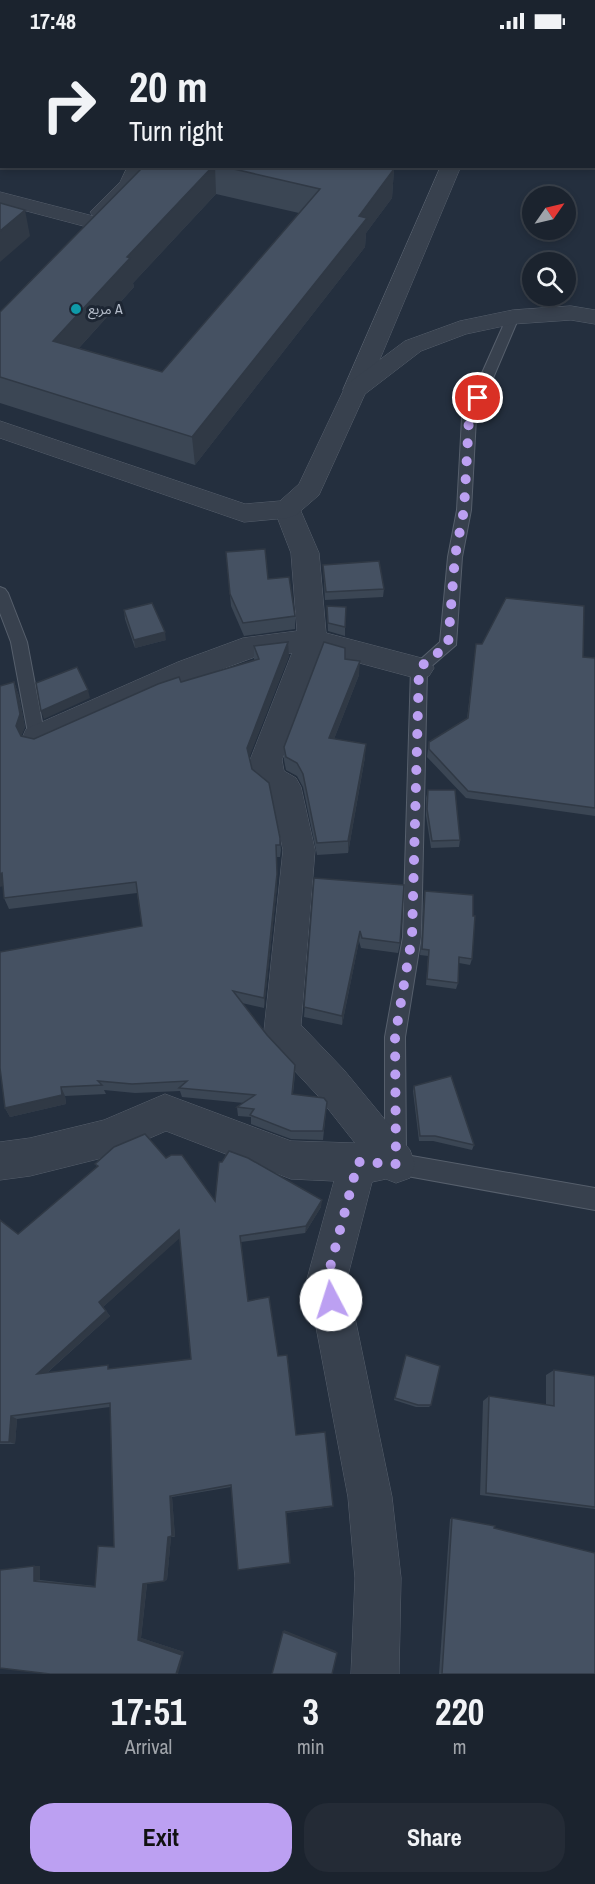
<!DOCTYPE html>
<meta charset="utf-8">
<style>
:root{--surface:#1b232e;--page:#242b36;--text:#f1f3f6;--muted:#a0a4aa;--line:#39404a;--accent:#bca0f2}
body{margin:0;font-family:"Archivo Narrow","Noto Sans Arabic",sans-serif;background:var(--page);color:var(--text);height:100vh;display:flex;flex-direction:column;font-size:22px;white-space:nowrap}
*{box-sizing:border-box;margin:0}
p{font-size:20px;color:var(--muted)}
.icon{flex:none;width:33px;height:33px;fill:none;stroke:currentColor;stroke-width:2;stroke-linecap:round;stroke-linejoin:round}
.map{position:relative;height:1632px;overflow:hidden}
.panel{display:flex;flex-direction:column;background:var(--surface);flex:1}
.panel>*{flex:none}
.banner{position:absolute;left:0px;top:0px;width:596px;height:126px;box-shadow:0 3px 9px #0003,0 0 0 2px var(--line);background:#1b232e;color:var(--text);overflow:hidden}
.needle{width:39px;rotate:56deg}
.tools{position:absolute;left:522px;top:144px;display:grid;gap:12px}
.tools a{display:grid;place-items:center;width:54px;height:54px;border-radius:50%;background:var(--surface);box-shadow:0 3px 9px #0003,0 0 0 2px var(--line);font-size:30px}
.pin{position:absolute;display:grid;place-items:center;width:51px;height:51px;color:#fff;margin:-26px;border:3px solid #fff;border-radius:50%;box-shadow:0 2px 6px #0007}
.me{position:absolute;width:66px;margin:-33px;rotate:355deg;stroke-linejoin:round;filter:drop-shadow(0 0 4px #0008)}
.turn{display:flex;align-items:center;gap:21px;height:126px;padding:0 30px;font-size:27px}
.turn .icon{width:78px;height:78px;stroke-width:2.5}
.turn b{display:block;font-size:42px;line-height:51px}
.eta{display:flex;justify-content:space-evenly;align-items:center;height:102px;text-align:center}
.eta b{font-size:36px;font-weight:800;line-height:42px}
.button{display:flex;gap:12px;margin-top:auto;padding:12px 30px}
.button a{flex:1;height:69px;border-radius:24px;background:var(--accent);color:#111;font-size:24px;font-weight:800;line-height:69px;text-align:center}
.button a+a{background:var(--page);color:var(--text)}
.status{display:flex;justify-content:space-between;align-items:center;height:42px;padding:0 30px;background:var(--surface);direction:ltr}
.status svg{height:16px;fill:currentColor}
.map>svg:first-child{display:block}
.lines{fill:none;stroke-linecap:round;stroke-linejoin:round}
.service-casing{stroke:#565f6c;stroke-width:2}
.minor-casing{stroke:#565f6c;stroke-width:1}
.tertiary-casing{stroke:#565f6c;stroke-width:1}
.service{fill:#38414e;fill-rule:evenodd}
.minor{fill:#38414e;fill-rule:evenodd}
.tertiary{fill:#38414e;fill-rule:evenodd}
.wall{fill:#3b4654;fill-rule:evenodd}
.shaded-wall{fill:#303945}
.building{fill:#455162;stroke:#303945;stroke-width:1.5;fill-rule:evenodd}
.route{stroke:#bca0f2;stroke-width:10;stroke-dasharray:0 18}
.culture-dot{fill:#0f9aa8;stroke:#1d2633;stroke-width:2}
.labels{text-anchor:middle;stroke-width:6;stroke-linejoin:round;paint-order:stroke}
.far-poi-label{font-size:14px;fill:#b4bcc9;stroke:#1d2633;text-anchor:start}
</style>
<div class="status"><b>17:48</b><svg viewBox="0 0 49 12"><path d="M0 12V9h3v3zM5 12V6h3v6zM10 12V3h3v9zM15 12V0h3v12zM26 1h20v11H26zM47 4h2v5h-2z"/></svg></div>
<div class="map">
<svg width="595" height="1632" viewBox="0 0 595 1632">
<rect width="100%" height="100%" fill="#242f3e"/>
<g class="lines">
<defs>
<g id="service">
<path d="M 513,271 L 519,275 L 476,376 L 471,468 L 462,515 L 456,603 L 427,628 L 421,895 L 405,995 L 406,1113 L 595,1146 L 595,1168 L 396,1132 L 389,1129 L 385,1122 L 385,995 L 403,895 L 411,626 L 440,600 L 448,515 L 457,468 L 462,376 L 507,275 Z"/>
<path d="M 0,545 L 5,547 L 8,551 L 27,600 L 45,696 L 43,701 L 37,703 L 31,701 L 29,696 L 11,600 L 0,571 Z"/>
</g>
<g id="minor">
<rect x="163" y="0" width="18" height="2"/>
<rect x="445" y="0" width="18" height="2"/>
<path d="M 128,124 L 148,124 C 140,141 119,176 99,176 L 102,180 L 99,185 L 91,186 L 0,162 L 0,150 L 93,174 L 90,170 L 120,140 Z"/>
<path d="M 441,124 L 461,124 L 367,348 L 364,353 L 355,356 L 346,353 L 343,348 Z"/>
<path d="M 287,458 L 296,461 L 300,467 L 319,511 L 326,591 L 429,618 L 434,626 L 429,634 L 419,637 L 322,611 L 282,718 L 284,729 L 296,736 L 301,745 L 315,808 L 301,983 L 344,1028 L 410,1108 L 415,1122 L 410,1136 L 396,1141 L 386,1137 L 372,1140 L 347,1237 L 392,1455 L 401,1536 L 399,1632 L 351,1632 L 355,1536 L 348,1455 L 307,1237 L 334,1139 L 291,1137 L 166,1089 L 106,1115 L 30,1134 L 0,1138 L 0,1100 L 30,1096 L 104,1078 L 165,1052 L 291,1099 L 355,1101 L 318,1054 L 269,1001 L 264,989 L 283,808 L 271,752 C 253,742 253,737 250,718 L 292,611 L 255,615 L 198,636 L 37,708 L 26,705 L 22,696 L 26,687 L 178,620 L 243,596 L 297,589 L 291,511 L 274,467 L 278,461 Z"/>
</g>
<path id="tertiary" d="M 571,264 L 595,268 L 595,282 L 571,278 L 513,282 L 466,292 L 421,309 L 365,352 L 319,453 L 296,473 L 287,476 L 244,480 L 0,396 L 0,379 L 245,462 L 280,459 L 299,442 L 346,343 L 405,299 L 460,279 L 513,268 Z"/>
</defs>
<use href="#service" class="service-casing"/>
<use href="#minor" class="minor-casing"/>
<use href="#tertiary" class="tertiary-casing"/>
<use href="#service" class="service"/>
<use href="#minor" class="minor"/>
<use href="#tertiary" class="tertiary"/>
</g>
<g class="wall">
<path d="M 144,124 L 382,124 L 394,127 L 392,156 L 366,191 L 365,205 L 195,423 L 0,361 L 0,270 ZM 216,152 L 299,171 L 162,330 L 79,306 L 134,245 L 133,241 Z"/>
<path d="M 226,510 L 268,537 L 295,574 L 295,587 L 244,594 L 231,564 Z"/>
<path d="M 323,523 L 384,547 L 383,555 L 325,558 Z"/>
<path d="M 327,564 L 345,585 L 345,594 L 328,589 Z"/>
<path d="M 124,568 L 166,598 L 135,606 L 125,577 Z"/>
<path d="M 476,602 L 595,616 L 595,774 L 466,756 L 427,715 L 429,700 L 467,677 Z"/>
<path d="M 254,604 L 289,614 L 249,715 L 252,727 L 280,796 L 281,808 L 280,815 L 276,815 L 277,844 L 264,966 L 242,961 L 295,1032 L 293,1052 L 327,1060 L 323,1098 L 291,1097 L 251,1082 L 251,1075 L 238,1074 L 237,1065 L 244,1061 L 182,1055 L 180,1049 L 135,1051 L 104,1048 L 106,1052 L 65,1054 L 66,1062 L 10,1075 L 5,1066 L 142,884 L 137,851 L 9,867 L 4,856 L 14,640 L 19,654 L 25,685 L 21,694 L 34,697 L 181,640 L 254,618 Z"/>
<path d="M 345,617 L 359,633 L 334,697 L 365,715 L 348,811 L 317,813 L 303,745 L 297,734 L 286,728 L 284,718 L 284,705 Z"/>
<path d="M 428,748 L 460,798 L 459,805 L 431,806 L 426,774 L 426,756 Z"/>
<path d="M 314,836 L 400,901 L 398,911 L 361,906 L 359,899 L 342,983 L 304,975 Z"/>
<path d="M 425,849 L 472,917 L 470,923 L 459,921 L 458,941 L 456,947 L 426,943 L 428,914 L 420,913 L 424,856 Z"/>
<path d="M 414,1044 L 474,1103 L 472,1108 L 433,1099 L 419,1099 L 413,1049 Z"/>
<path d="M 166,1116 L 215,1159 L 321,1165 L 305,1191 L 241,1200 L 248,1259 L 278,1314 L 296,1393 L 333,1464 L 332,1465 L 286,1471 L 231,1445 L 172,1455 L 175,1495 L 171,1495 L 167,1538 L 147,1542 L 141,1596 L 184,1610 L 50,1632 L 34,1524 L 40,1524 L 40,1538 L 95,1544 L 114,1505 L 110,1365 L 17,1377 L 15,1402 L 0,1402 L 0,1178 L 18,1192 L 97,1125 L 95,1122 ZM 180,1195 L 191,1317 L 112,1327 L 48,1330 L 110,1274 L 103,1265 Z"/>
<path d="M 406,1313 L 431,1363 L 429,1365 L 416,1365 L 394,1358 Z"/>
<path d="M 554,1328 L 595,1334 L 595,1467 L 480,1453 L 483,1359 L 489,1354 L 546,1363 L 546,1333 Z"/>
<path d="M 452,1476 L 494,1486 L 595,1632 L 439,1632 L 450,1477 Z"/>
</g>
<g class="shaded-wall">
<path d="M 2,40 L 2,69 L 0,70 L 0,41 Z"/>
<path d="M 213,124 L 215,124 L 216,152 L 133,241 L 134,245 L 59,328 L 53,299 L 127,215 Z"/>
<path d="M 394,127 L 392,156 L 366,191 L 365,205 L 195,423 L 192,395 Z"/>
<path d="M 25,168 L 30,194 L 0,220 L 0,189 Z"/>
<path d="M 165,590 L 166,598 L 135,606 L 134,598 Z"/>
<path d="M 288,600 L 289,614 L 248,718 L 247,706 Z"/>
<path d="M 360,619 L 359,633 L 329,710 L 329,696 Z"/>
<path d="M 14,640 L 19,654 L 25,685 L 20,697 L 16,684 Z"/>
<path d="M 88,648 L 90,656 L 44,677 L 41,669 Z"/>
<path d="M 366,702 L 365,715 L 348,811 L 348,799 Z"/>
<path d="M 2,831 L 7,843 L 0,845 L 0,832 Z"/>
<path d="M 277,832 L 277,844 L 264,966 L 264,956 Z"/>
<path d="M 360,889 L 359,899 L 342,983 L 342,974 Z"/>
<path d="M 61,1045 L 65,1054 L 66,1062 L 10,1075 L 5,1066 Z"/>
<path d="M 322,1158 L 321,1165 L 305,1191 L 306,1184 Z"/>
<path d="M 179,1188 L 182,1194 L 103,1265 L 99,1260 Z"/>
<path d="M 106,1269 L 110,1274 L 42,1335 L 37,1332 Z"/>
<path d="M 11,1374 L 17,1377 L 15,1402 L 9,1400 Z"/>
<path d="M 170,1454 L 172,1455 L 175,1495 L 172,1494 Z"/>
<path d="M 168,1495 L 171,1495 L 167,1538 L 164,1539 Z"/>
<path d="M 34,1524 L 40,1524 L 40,1538 L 34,1539 Z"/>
<path d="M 147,1541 L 141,1596 L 184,1610 L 178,1632 L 176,1632 L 138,1598 L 143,1542 Z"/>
<path d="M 284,1588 L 336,1609 L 337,1611 L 283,1590 Z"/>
</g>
<g class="building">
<path d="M 0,10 L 2,10 L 2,40 L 0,41 Z"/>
<path d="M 144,124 L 213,124 L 127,215 L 130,216 L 53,299 L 162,330 L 320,147 L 221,124 L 382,124 L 394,127 L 359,174 L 367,176 L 192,395 L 0,335 L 0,270 Z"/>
<path d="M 0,161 L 25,168 L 0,189 Z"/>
<path d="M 265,507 L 268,537 L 289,535 L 295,574 L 243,581 L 230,552 L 226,510 Z"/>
<path d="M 379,519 L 384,547 L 326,550 L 323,523 Z"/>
<path d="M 506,556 L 584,564 L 583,615 L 595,616 L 595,766 L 468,749 L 429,707 L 429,700 L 468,676 L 476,602 L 482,602 Z"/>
<path d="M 152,561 L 165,590 L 134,598 L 124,568 Z"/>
<path d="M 327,564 L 346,565 L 345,585 L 328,581 Z"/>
<path d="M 288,600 L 247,706 L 252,727 L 269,741 L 280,796 L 280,803 L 276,803 L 277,832 L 264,956 L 233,949 L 267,993 L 295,1023 L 292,1052 L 324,1056 L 327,1060 L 323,1089 L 291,1089 L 250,1073 L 254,1067 L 237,1065 L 255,1053 L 179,1046 L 187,1039 L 132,1042 L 98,1039 L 102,1043 L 61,1045 L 62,1053 L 5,1066 L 0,1026 L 0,910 L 142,884 L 136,840 L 4,856 L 2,831 L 0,832 L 0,644 L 14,640 L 20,672 L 16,684 L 21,694 L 34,697 L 158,642 L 179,635 L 181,640 L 259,617 L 254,604 Z"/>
<path d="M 324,600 L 345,606 L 345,617 L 360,619 L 329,696 L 366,702 L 348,799 L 317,801 L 303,732 L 297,721 L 286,715 L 284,705 Z"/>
<path d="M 77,625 L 88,648 L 41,669 L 36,641 Z"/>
<path d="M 428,748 L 455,748 L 460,798 L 432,799 L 427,767 Z"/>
<path d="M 314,836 L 404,843 L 400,901 L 362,896 L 360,889 L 342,974 L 304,965 Z"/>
<path d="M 425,849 L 473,853 L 473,874 L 475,874 L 472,917 L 459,915 L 458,941 L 427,937 L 429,908 L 422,907 Z"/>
<path d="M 451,1034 L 474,1103 L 435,1094 L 420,1094 L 414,1044 Z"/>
<path d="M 145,1092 L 166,1116 L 171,1113 L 182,1113 L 215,1159 L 219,1120 L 222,1120 L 229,1109 L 248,1116 L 322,1158 L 306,1184 L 240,1194 L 248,1259 L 269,1255 L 278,1314 L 287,1313 L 296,1393 L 325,1390 L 333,1464 L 286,1470 L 290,1521 L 238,1528 L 231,1443 L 170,1454 L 172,1494 L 168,1495 L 164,1539 L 143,1542 L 138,1598 L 182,1613 L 176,1632 L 50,1632 L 0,1626 L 0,1528 L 34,1524 L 34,1539 L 95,1545 L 98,1504 L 114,1505 L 110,1361 L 11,1374 L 9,1400 L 0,1400 L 0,1178 L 18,1192 L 98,1124 L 95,1122 L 114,1105 ZM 179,1188 L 191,1317 L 108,1327 L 108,1323 L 37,1332 L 106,1269 L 99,1260 Z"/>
<path d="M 406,1313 L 440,1324 L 431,1363 L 418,1363 L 395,1356 Z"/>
<path d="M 554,1328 L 595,1334 L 595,1465 L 486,1451 L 489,1354 L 554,1364 Z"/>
<path d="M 452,1476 L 495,1484 L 494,1486 L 595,1511 L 595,1632 L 442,1632 Z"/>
<path d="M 283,1590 L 337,1611 L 332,1632 L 272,1632 Z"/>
</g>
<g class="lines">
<path class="route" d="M 331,1258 L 327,1237 L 358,1120 L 396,1122 L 395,995 L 412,895 L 419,626 L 448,603 L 455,514 L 464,468 L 469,376 L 478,356"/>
</g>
<circle class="culture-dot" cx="76" cy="267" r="6"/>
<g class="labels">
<g class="far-poi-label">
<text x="88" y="272">مربع A</text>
</g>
</g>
</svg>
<div class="tools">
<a><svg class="needle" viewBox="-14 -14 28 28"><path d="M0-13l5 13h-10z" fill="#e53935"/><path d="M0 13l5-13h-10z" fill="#a0a4aa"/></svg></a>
<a><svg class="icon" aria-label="search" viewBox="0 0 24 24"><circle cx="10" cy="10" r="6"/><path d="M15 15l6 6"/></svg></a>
</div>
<div class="pin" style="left:478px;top:356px;background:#d93025"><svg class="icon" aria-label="arrive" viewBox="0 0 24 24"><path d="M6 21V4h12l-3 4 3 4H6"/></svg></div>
<svg class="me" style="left:331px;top:1258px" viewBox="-20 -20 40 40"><circle r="19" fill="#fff"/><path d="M0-13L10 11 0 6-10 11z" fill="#bca0f2"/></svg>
<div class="banner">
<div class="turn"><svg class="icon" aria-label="right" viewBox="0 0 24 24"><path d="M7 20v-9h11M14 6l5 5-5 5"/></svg><div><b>20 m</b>Turn right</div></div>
</div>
</div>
<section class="panel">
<div class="eta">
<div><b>17:51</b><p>Arrival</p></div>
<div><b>3</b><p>min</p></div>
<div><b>220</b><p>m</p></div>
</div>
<div class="button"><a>Exit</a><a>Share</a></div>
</section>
